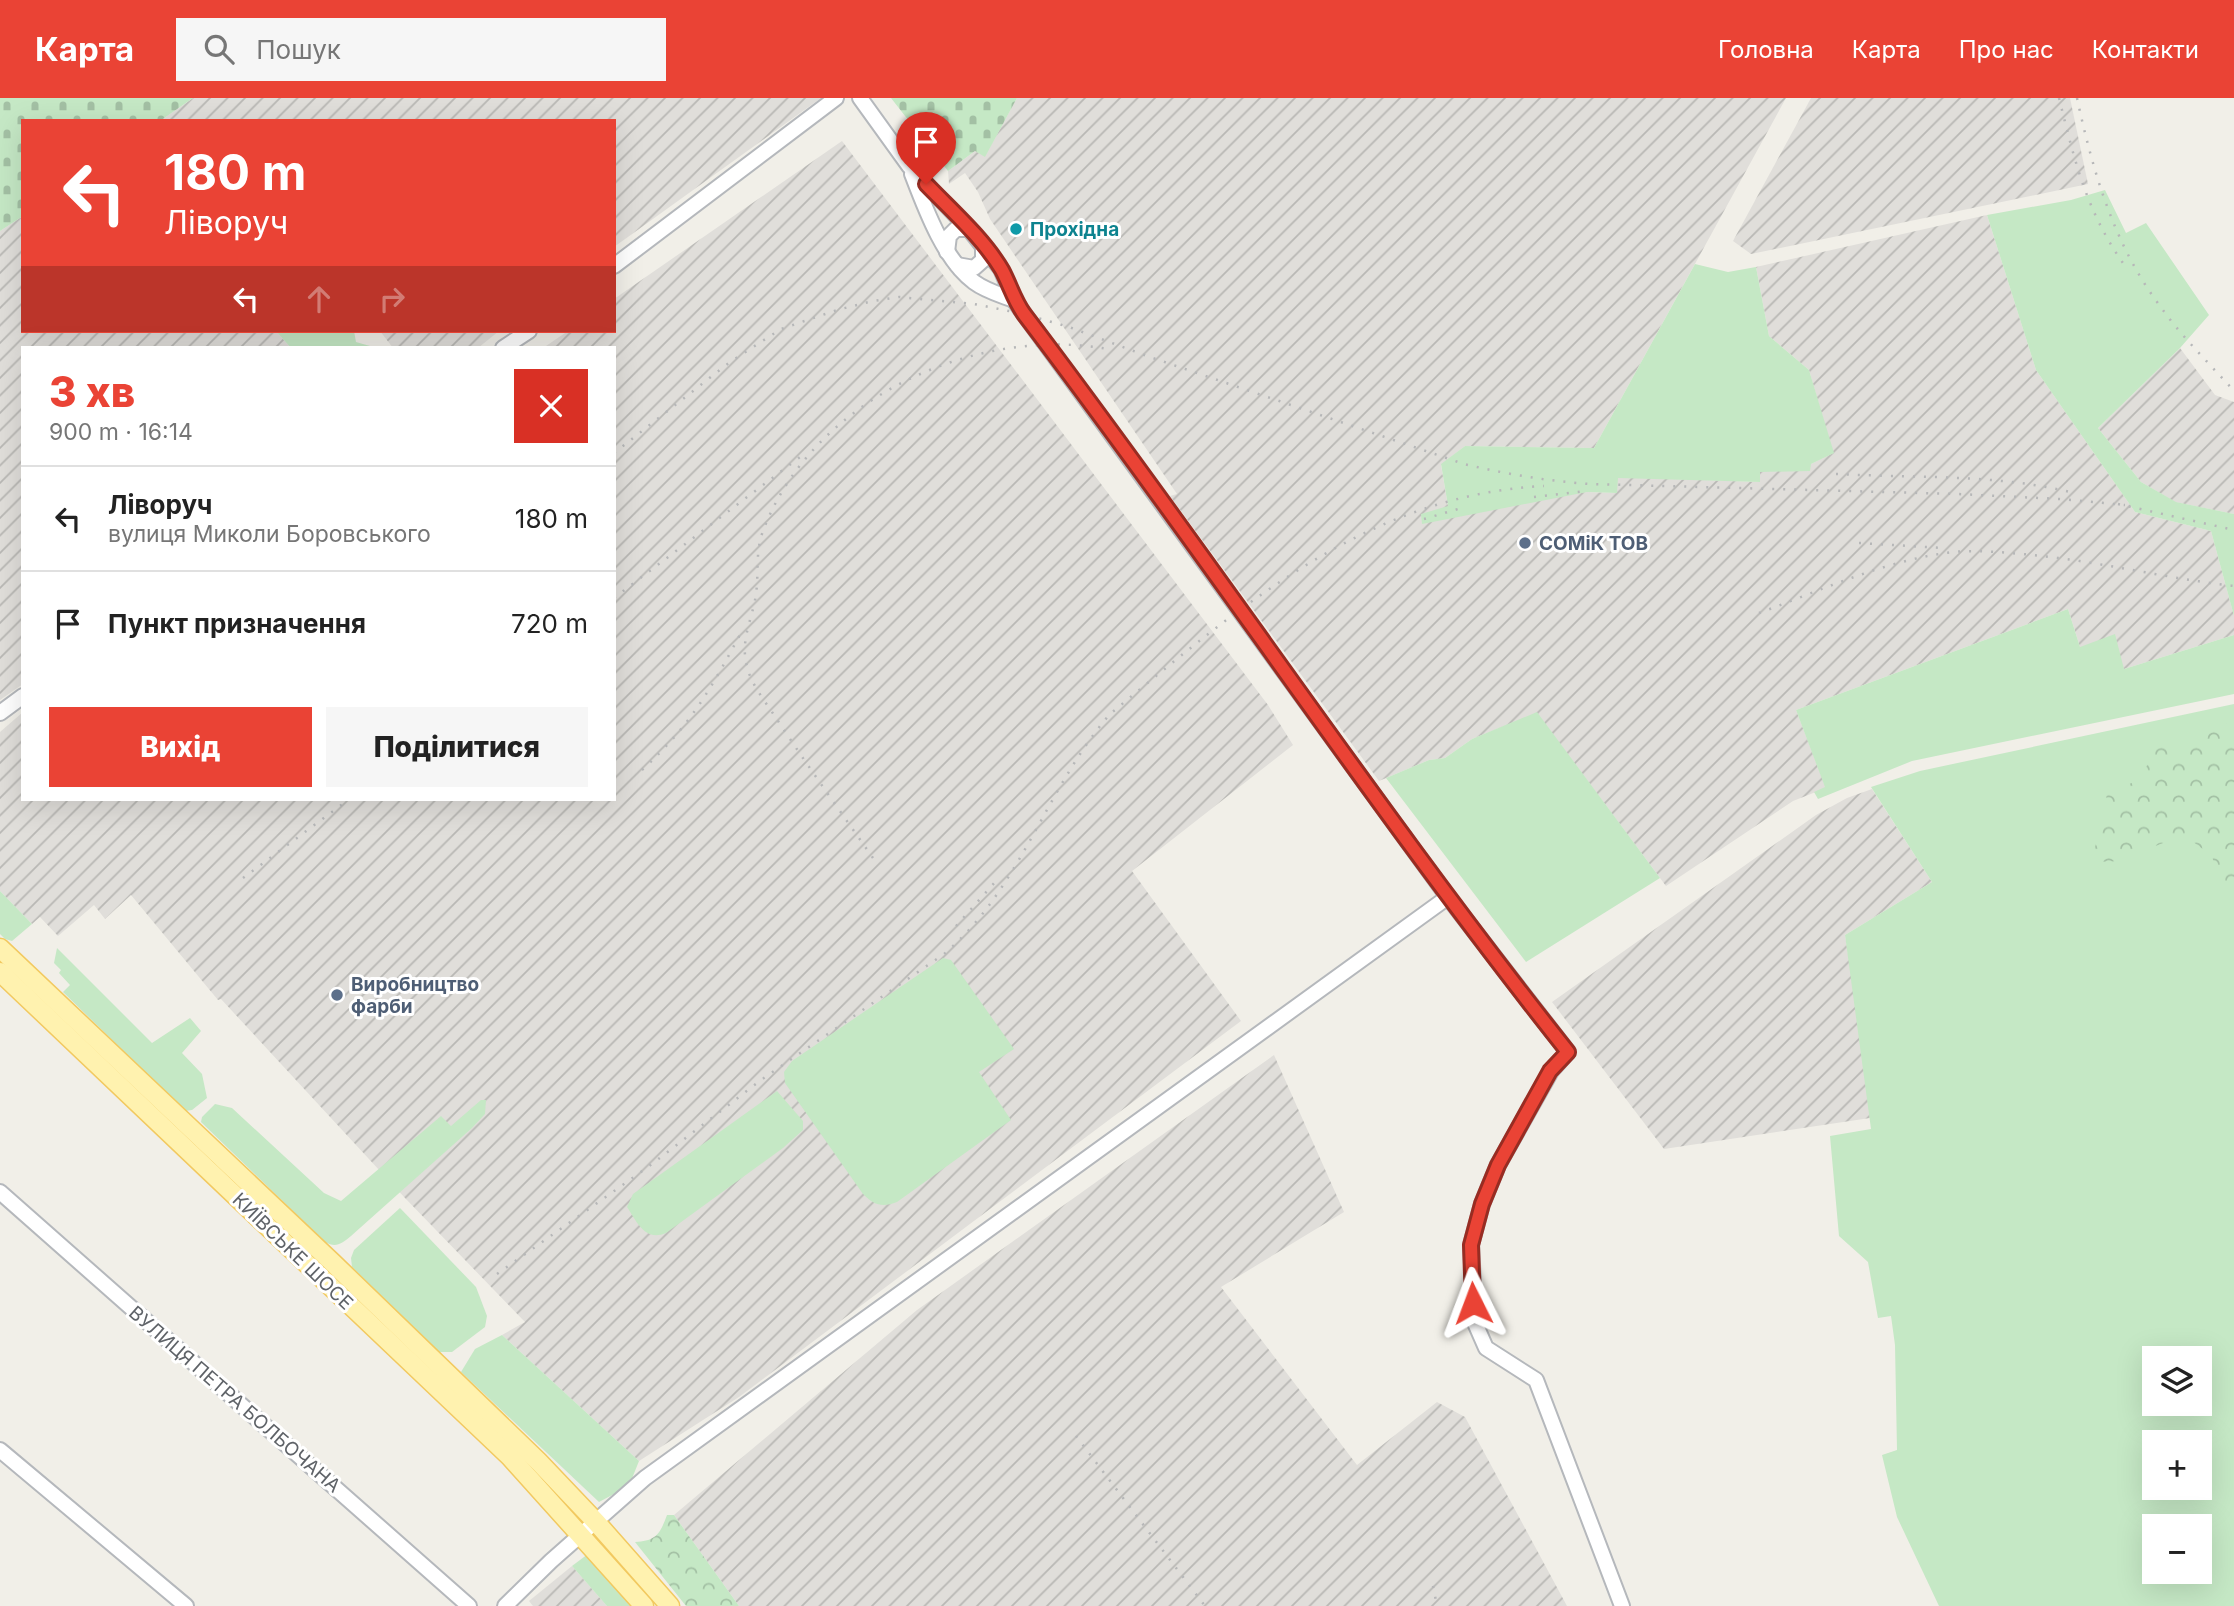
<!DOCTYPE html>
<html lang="uk">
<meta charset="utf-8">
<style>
:root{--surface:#fff;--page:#f6f6f6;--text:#222;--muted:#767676;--line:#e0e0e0;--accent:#ea4335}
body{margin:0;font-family:Inter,sans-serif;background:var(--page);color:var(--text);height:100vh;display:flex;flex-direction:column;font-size:26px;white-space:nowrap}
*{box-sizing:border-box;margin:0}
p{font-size:23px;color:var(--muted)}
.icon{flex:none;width:38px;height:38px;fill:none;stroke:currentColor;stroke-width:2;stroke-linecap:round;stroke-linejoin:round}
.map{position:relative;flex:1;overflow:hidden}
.sheet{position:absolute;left:21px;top:248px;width:595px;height:455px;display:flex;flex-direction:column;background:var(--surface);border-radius:0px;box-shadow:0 7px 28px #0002}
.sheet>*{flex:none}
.banner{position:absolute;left:21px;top:21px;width:595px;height:214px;border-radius:0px;box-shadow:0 7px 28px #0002;background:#ea4335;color:#fff;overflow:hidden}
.buttons{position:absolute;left:2142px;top:1248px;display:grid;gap:14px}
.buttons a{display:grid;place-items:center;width:70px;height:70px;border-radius:0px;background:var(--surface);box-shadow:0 7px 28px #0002;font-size:35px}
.pin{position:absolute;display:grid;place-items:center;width:60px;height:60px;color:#fff;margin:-72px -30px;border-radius:50% 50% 50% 0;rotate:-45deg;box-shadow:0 0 7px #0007}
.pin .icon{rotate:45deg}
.me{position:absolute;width:77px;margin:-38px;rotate:357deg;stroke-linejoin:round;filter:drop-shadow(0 0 5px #0008)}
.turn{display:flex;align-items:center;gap:24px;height:147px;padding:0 28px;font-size:32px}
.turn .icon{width:91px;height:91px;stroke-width:2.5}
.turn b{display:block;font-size:49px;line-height:60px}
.lanes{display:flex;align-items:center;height:66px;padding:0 28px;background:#0003;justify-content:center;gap:35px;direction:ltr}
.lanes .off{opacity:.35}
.round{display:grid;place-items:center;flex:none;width:74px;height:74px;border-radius:0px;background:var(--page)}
.overview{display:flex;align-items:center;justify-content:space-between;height:119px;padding:0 28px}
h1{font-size:42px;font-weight:800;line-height:52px;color:var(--accent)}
.action{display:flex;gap:14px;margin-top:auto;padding:14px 28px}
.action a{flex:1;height:80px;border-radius:0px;background:var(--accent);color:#fff;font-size:28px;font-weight:800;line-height:80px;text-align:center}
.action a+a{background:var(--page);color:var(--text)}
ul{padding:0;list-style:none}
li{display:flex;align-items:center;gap:21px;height:105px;padding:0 28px;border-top:2px solid var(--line)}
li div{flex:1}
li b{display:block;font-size:26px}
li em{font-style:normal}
header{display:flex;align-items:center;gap:42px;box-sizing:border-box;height:98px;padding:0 35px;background:var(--accent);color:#fff}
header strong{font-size:33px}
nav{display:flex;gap:38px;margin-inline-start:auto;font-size:24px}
.search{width:490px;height:63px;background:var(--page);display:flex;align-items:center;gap:18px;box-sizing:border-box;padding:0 24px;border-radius:0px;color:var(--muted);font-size:26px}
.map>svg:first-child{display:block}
.industrial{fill:url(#industrial-furrows)}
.green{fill:#c5e8c5;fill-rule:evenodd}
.forest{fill:url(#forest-crowns)}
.cemetery{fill:url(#cemetery-stones)}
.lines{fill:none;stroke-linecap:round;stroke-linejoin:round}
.minor-casing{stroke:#b5b8bc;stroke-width:18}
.major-casing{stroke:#f2c960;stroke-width:21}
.minor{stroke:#fff;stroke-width:14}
.major{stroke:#fff2af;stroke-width:18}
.rail{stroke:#b6b7b8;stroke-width:2.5;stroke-dasharray:2 9;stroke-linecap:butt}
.route-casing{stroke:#982c22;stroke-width:18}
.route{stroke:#ea4335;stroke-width:12}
.culture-dot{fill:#0f9aa8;stroke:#fff;stroke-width:2.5}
.service-dot{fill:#5c6f8a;stroke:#fff;stroke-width:2.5}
.labels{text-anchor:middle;stroke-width:6;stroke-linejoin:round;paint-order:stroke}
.culture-label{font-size:19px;font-weight:bold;fill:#0d838f;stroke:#fff;text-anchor:start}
.service-label{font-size:19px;font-weight:bold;fill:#4e5e75;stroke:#fff;text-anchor:start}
.street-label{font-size:19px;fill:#5f6368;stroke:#fff}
</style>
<header>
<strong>Карта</strong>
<div class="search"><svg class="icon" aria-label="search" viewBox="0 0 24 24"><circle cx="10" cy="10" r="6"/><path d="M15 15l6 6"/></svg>Пошук</div>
<nav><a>Головна</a><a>Карта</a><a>Про нас</a><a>Контакти</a></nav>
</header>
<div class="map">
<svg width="2234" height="1508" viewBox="0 0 2234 1508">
<defs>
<pattern id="industrial-furrows" width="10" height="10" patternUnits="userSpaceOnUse" patternTransform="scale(1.75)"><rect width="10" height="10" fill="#e0deda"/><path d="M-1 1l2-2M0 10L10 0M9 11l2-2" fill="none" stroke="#b9b8b5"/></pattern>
<pattern id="forest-crowns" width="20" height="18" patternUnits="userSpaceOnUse" patternTransform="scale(1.75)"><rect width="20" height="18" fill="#c5e8c5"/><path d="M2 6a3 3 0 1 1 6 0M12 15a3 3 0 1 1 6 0" fill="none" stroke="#a3c0a4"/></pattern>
<pattern id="cemetery-stones" width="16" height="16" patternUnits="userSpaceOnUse" patternTransform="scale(1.75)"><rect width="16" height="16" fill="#c5e8c5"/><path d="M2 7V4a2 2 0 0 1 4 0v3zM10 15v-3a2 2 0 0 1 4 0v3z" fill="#a3c0a4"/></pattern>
</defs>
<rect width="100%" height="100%" fill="#f1efe8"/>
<g class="industrial">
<path d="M 193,0 L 821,0 L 614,149 L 614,23 L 160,23 Z"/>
<path d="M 1017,0 L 1786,0 L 1594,350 L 1465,348 L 1441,367 L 1448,408 L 1587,394 L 1617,395 L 1617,379 L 1760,384 L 1760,373 L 1811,366 L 1833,355 L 1809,272 L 1769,238 L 1756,169 L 1987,117 L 2036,272 L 2135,414 L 2211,433 L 2234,518 L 2234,537 L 2124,571 L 2080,549 L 2068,511 L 1796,612 L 1826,690 L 1793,703 L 1666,788 L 1537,615 L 1472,641 L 1445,660 L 1429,662 L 1379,683 L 1170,398 L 1177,396 L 990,121 L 978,94 L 965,75 L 949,86 L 948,73 L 975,53 L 985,58 Z"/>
<path d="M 1811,0 L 2070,0 L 2088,86 L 1751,156 L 1733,143 Z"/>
<path d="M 842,43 L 1268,607 L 1293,647 L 1132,773 L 1241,923 L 739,1299 L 639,1363 L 502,1237 L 525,1224 L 405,1100 L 221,901 L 218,902 L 131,797 L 105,821 L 94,807 L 58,838 L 40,819 L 32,826 L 0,793 L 0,634 L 23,614 L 23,702 L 614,702 L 614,250 L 543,250 L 568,233 L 614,233 L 614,201 Z"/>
<path d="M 23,118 L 23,233 L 276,233 L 291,250 L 23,250 L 23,586 L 0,602 L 0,133 Z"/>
<path d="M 380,233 L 499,233 L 478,250 L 393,250 Z"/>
<path d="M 2180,250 L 2215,297 L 2234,304 L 2234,416 L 2175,404 L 2141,384 L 2098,330 Z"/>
<path d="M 1872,691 L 1932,784 L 1845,837 L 1865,964 L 1870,1020 L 1664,1051 L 1552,904 L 1816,717 L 1847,700 Z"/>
<path d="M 1274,957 L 1344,1114 L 1221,1189 L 1357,1367 L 1437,1304 L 1465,1319 L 1567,1508 L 739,1508 L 674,1417 L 917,1212 Z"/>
<path d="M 572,1468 L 607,1508 L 533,1508 L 529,1503 Z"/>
</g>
<g class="green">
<path d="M 2105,92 L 2126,135 L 2146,125 L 2209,217 L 2180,250 L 2098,330 L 2141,384 L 2176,404 L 2234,416 L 2234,518 L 2211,433 L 2135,414 L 2036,272 L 1987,117 L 2071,102 Z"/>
<path d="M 1695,166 L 1728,174 L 1756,169 L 1769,238 L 1809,272 L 1834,355 L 1811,366 L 1810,373 L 1760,374 L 1760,384 L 1618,380 L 1617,395 L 1587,394 L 1422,426 L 1421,416 L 1448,408 L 1441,366 L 1465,348 L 1594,350 Z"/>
<path d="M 276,233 L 354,233 L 356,244 L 377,250 L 291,250 Z"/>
<path d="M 2068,511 L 2080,549 L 2115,536 L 2124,571 L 2234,537 L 2234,596 L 1912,663 L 1818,701 L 1814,694 L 1825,689 L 1796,612 Z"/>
<path d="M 2234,606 L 2234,1508 L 1939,1508 L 1897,1419 L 1882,1357 L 1897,1352 L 1895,1247 L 1891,1218 L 1878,1220 L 1868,1164 L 1839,1138 L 1830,1038 L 1871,1031 L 1845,837 L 1932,784 L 1871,689 L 1920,673 ZM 2154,1260 L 2200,1260 L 2200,1306 L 2154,1306 ZM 2154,1344 L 2200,1344 L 2200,1390 L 2154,1390 ZM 2154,1428 L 2200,1428 L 2200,1474 L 2154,1474 Z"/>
<path d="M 1537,614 L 1660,780 L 1526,864 L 1386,680 L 1429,662 L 1445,660 L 1472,641 Z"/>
<path d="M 0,793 L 32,826 L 12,843 L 5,841 L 0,836 Z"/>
<path d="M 57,850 L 152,945 L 190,920 L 201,933 L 182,955 L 202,976 L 207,1000 L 192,1012 L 185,1013 L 63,894 L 70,887 L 59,875 L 61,872 L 54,865 Z"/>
<path d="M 943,860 L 951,862 L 1014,951 L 979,974 L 1011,1022 L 897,1104 C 882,1110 874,1107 863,1096 L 785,985 L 784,974 L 792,963 Z"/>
<path d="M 777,993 L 803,1023 L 803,1032 L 783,1050 L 666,1135 C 645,1144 637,1124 627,1109 L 633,1096 Z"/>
<path d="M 481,1002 L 486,1002 L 485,1016 L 472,1030 L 351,1138 C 341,1146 336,1150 325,1144 L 201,1024 L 202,1019 L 215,1006 L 232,1010 L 324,1095 L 341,1103 L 441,1018 L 451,1028 Z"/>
<path d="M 400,1110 L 476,1189 L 487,1218 L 485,1229 L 452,1254 L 438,1254 L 352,1169 L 351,1160 L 354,1152 Z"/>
<path d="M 502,1237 L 639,1363 L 629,1388 L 599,1404 L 461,1274 L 475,1251 Z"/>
<path d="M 588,1456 L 630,1508 L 607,1508 L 572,1468 Z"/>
</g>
<g class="forest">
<path d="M 2234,622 L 2234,806 L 2217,776 L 2212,758 L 2184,737 L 2145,752 L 2125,763 L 2091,764 L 2104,716 L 2107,695 L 2139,682 L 2156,651 L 2203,636 Z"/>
<path d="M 667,1417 L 674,1417 L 739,1508 L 686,1508 L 635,1444 C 656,1443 660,1436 667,1417 Z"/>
</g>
<g class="cemetery">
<path d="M 0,0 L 193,0 L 160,23 L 23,23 L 23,118 L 0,133 Z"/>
<path d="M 891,0 L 1017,0 L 985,59 L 975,53 L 948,73 Z"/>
</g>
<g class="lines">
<defs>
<g id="minor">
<path d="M 860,0 L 909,68 L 969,131 L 1001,171 L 1014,202 L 1024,216 L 1448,799 L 1568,954 L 1551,973 L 1498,1067 L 1482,1106 L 1471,1147 L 1475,1225 L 1486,1250 L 1536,1282 L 1622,1508"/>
<path d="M 912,76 C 925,110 944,162 974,184 C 986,193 1001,197 1014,202"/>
<path d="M 947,154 L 949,138 L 956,131 L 969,131"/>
<path d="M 957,167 L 974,170 L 983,162 L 983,148"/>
<path d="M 614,168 L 836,0"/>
<path d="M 503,250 L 529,233"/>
<path d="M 0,615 L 23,598"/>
<path d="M 0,1094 L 469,1508"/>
<path d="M 0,1352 L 186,1508"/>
<path d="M 505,1508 L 551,1463 L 645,1380 L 1448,799"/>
</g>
<g id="major">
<path d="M 0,850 L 333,1165 L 538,1363 L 596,1424 L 670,1508"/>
<path d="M 0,874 L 510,1359 L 644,1508"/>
</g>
</defs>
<use href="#minor" class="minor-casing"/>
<use href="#major" class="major-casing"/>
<use href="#minor" class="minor"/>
<use href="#major" class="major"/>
<g class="rail">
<path d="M 2059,0 C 2075,64 2086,113 2125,168"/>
<path d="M 2077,0 C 2093,74 2114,147 2160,208 C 2181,238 2209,265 2234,293"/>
<path d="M 614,355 L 730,264 L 781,231 L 837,212 L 873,203 L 899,199 L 974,206 L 1024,216 L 1069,229 L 1147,258 L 1464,366 C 1506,376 1547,383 1590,386 L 1958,396 L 2060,401 L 2125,407"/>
<path d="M 1836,376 C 1913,380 1996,376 2070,394"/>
<path d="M 1534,399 L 1586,393"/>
<path d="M 2118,406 L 2234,432"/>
<path d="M 1424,421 L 1458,411"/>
<path d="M 1859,445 L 1943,450"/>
<path d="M 614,500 L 800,359"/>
<path d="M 1759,515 C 1822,492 1886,462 1953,454 C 1976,452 1999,454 2022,456 C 2094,462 2163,480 2234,488"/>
<path d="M 642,672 C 692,626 712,589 743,531"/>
<path d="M 873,760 C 840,713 807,667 776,620 C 765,603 749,584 746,564 C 741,540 753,519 756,496 C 759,475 755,455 763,433 C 812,302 974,227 1108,251"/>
<path d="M 243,780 L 348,702"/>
<path d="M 956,828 L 996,783"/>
<path d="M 497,1176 L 648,1069 L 761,982 L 944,856 C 1020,792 1046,690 1110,616 C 1241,508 1367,397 1544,388"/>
<path d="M 1076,1338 L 1205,1508"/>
<path d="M 1433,1488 L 1437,1508"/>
</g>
</g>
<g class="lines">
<defs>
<path id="route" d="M 926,86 C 952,113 983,140 1002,172 C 1010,187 1014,202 1024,216 C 1209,459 1378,715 1568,954 L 1550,973 L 1498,1067 L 1482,1106 L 1471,1147 L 1473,1205"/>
</defs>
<use href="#route" class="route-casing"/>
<use href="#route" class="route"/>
</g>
<circle class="culture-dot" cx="1016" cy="131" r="7"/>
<g class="service-dot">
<circle cx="1525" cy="445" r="7"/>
<circle cx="337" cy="897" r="7"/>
</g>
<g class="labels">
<g class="culture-label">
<text x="1030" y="138">Прохідна</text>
</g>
<g class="service-label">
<text x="1539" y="452">СОМіК ТОВ</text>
<text x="351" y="893">Виробництво<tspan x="351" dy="22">фарби</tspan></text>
</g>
<g class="street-label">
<text transform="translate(293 1153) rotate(44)" y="7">КИЇВСЬКЕ ШОСЕ</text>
<text transform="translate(235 1301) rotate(41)" y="7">ВУЛИЦЯ ПЕТРА БОЛБОЧАНА</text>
</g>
</g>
</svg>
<div class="buttons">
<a><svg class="icon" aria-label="layers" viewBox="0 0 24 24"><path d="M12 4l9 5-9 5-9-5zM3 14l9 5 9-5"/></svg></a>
<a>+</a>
<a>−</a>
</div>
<div class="pin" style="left:926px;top:86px;background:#d93025"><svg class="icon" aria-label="arrive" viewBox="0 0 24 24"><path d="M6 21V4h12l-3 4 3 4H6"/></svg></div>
<svg class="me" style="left:1473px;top:1205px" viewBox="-20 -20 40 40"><path d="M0-17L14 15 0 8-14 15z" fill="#ea4335" stroke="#fff" stroke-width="4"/></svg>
<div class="banner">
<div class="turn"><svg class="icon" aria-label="left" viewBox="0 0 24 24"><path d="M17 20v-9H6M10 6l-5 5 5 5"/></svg><div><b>180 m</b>Ліворуч</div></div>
<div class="lanes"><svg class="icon" aria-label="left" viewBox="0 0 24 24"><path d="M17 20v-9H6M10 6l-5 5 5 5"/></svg><svg class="icon off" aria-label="ahead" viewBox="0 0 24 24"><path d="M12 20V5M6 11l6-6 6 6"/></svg><svg class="icon off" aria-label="right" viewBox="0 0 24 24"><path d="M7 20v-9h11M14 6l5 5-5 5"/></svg></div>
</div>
<section class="sheet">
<div class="overview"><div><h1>3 хв</h1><p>900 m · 16:14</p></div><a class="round" style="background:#d93025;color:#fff"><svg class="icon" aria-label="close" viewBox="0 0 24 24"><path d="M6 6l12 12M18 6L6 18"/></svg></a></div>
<ul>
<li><svg class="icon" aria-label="left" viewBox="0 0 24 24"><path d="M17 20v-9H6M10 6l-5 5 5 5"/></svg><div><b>Ліворуч</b><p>вулиця Миколи Боровського</p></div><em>180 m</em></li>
<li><svg class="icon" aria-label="arrive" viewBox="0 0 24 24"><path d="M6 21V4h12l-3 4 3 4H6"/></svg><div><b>Пункт призначення</b></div><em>720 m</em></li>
</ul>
<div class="action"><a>Вихід</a><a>Поділитися</a></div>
</section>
</div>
